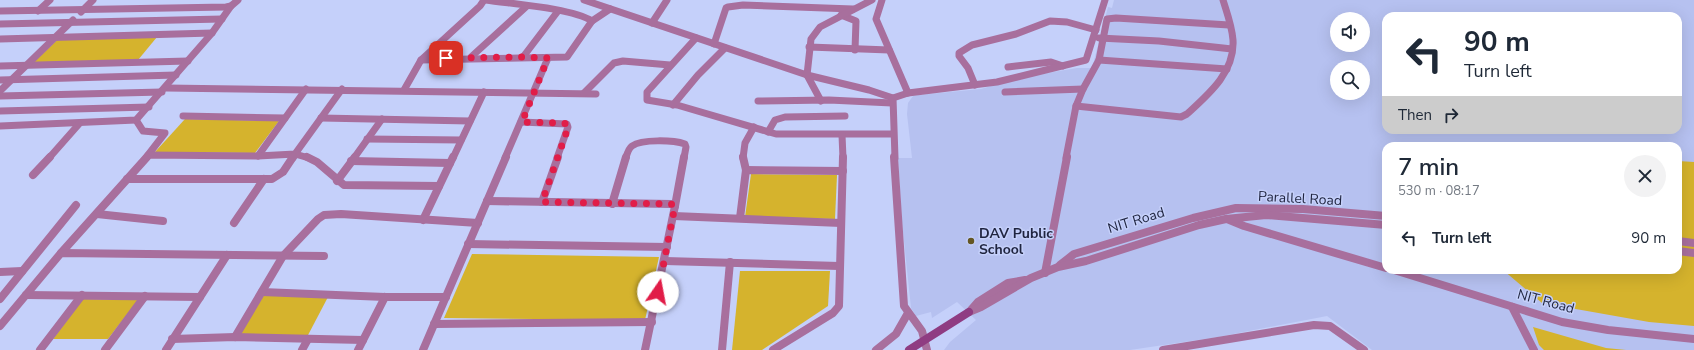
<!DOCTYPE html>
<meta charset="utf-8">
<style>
:root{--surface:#fff;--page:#f2f2f3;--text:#1f2937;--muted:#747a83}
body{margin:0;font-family:"Nunito Sans",sans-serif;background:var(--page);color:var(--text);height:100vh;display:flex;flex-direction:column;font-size:15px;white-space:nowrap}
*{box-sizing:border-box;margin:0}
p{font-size:13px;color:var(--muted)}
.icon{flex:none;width:22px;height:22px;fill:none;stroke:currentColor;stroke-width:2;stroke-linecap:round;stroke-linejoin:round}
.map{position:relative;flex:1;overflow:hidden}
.drawer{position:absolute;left:1382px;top:142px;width:300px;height:132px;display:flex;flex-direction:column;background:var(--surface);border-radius:12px;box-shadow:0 4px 16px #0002}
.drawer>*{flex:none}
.banner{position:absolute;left:1382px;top:12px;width:300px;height:122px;border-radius:12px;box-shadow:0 4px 16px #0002;background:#fff;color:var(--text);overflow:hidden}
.buttons{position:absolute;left:1330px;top:12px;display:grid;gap:8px}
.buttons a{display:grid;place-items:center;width:40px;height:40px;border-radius:50%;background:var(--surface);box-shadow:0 4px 16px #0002;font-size:20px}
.pin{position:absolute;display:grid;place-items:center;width:34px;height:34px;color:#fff;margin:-17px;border-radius:8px;box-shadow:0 2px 6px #0006}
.me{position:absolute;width:44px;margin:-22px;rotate:12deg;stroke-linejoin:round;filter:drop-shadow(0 0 3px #0008)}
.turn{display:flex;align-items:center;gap:14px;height:84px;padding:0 16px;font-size:18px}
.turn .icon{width:52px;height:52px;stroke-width:2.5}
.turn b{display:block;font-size:28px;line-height:34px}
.then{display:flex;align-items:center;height:38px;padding:0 16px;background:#0003;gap:8px;font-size:15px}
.round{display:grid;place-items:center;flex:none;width:42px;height:42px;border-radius:21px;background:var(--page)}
.headline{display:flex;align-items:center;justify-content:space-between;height:68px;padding:0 16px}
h1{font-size:24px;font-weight:600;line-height:30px}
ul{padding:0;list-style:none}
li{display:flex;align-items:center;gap:12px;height:56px;padding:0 16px}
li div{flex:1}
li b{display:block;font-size:15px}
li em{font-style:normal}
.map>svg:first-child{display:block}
.built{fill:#b6c1f0;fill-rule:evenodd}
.green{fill:#d5b32d}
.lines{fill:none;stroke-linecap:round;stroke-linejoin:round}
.street-far1{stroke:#a86f9d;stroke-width:7}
.street{stroke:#a86f9d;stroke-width:8}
.secondary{stroke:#8f3c82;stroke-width:8}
.route{stroke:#e11d48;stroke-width:7;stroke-dasharray:0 12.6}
.poi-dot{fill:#645623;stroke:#c5d0fa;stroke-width:1.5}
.labels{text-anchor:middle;stroke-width:3;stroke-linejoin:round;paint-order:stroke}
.street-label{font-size:14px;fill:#1f243f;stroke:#c5d0fa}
.poi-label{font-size:14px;font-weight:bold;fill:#1f243f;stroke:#c5d0fa;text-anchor:start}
</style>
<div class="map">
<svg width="1694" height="350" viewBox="0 0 1694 350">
<rect width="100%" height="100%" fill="#c5d0fa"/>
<path class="built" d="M 1114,0 L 1694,0 L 1694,350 L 1372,350 L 1327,316 L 1218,337 L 1130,350 L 944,350 L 950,342 L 976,320 L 957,302 L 932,318 L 931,312 L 916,316 L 911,308 L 902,222 L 898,158 L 912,158 L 907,114 L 908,103 L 913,96 L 918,95 L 981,89 L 1017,78 L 1077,68 L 1092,68 L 1108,7 L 1112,8 ZM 1386,16 L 1678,16 L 1678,130 L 1386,130 ZM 1337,19 L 1363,19 L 1363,45 L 1337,45 ZM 1337,67 L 1363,67 L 1363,93 L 1337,93 ZM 1386,146 L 1678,146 L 1678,270 L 1386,270 Z"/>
<g class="green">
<path d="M 157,37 L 138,60 L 33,63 L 57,40 Z"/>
<path d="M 185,119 L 279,121 L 255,153 L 155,152 Z"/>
<path d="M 1678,161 L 1694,162 L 1694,326 L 1649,322 L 1542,303 L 1503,270 L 1678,270 Z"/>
<path d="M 751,174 L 837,175 L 835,219 L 745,217 Z"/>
<path d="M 472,254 L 659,257 L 645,320 L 444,318 Z"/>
<path d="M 740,271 L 830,271 L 828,306 L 762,350 L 732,350 Z"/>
<path d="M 264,295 L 328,297 L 307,337 L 240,334 Z"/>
<path d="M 83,299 L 138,300 L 108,339 L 53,339 Z"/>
<path d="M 1533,327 L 1606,348 L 1626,350 L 1544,350 L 1539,345 Z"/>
</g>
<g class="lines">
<g class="street-far1">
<path d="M 584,0 L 807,75 L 869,90 L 893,98"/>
<path d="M 882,0 L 876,19 L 908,93"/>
<path d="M 0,11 L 226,7 L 231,6 L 238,0"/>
<path d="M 38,11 L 50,0"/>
<path d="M 81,12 L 93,0"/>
<path d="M 841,15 L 856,21 L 855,50"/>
<path d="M 592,21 L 610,9"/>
<path d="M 652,23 L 667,0"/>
<path d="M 0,24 L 222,19"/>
<path d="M 696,38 L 647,92 L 647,100 L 677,105 L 776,134 L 893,134"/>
<path d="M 1099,38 L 1159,41 L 1232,49"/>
<path d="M 0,39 L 212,33"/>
<path d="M 714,44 L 726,8 L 728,7 L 743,5 L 853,9"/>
<path d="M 809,47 L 889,50"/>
<path d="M 471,57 L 527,6"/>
<path d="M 523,57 L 558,11"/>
<path d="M 421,60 L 567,57 L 592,21 C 571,8 512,4 486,0"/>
<path d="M 1099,60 L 1227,69"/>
<path d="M 0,66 L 188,61"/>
<path d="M 1008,67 L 1051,62 L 1063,66"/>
<path d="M 0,80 L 176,75"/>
<path d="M 975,85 L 968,68 L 959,56 L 959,53 L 972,45 L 1016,34 L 1050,21 L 1067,22 L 1096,30"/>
<path d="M 166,88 L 596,94"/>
<path d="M 404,90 L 421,60 L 480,6 L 484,0"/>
<path d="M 0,91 L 73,20"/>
<path d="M 1005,92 L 1083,89"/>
<path d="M 584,93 L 614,63 L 623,61 L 670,65"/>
<path d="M 0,96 L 162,92"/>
<path d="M 758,101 L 829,100 L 892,103"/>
<path d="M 821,101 L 807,75 L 811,39 L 820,27 L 872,0"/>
<path d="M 673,105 L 698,75 L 725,48"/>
<path d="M 1076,106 L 1181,117 L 1187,114 C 1209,94 1235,72 1233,40 C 1232,26 1227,13 1223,0"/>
<path d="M 0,111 L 149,107"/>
<path d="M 183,116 L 285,118"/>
<path d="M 321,118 L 470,121"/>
<path d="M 136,120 L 143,131 L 165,133 L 148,155"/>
<path d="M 521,122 L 567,124 L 568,127 L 557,158"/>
<path d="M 0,126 L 136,120 L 212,33 L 231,6"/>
<path d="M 768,132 L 775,120 L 785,117 L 845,116"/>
<path d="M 842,135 L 843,158"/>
<path d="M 367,139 L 461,140"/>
<path d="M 258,156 L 306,89"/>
<path d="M 49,158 L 79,124"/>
<path d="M 146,158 L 148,155 L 258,156 L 295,154 L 342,89"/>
<path d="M 293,158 L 295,154 L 309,158"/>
<path d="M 354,158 L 382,119"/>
<path d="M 453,158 L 484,92"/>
<path d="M 505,158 L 548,58"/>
<path d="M 626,158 C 627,154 628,149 632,146 C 642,139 673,140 685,144 L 686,147 L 684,158"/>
<path d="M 743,158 L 745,143 L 754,127"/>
<path d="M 895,158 L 893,98 L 908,93 L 997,82 L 1086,60 L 1105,0"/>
<path d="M 1066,158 L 1076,106 L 1083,89 L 1099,60 L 1107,19 L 1116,18 L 1229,25"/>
</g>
<g class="street">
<path d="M 307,157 L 317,162 L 344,185 L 439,186"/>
<path d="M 743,157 L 746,170"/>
<path d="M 894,157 L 904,306 L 922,331 L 927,350"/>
<path d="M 351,161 L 450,163"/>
<path d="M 33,175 L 50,157"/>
<path d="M 127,179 L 272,179 L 283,172 L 293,157"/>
<path d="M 337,181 L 355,157"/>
<path d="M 487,201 L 671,204 L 675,206 L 645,350"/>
<path d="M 542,202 L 558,157"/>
<path d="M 612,204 L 626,157"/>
<path d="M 675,206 L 684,157"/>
<path d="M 97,214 L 163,221"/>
<path d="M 674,216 L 841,223"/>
<path d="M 740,218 L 746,170 L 843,171"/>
<path d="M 1227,219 L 1244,226 L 1386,268"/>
<path d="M 423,220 L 453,157"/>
<path d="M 234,223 L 264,179"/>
<path d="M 1678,241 L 1694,243"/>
<path d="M 468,244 L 667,247"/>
<path d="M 1678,251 L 1694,253"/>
<path d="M 61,253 L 147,157"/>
<path d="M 665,261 L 839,266"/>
<path d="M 1060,265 L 1074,254 L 1193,218 L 1236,208 L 1303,209 L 1386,216"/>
<path d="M 1394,270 L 1562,322 L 1608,330 L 1694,339"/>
<path d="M 0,272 L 22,271"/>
<path d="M 1045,273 L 1067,157"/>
<path d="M 262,292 L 385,297 L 446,297"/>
<path d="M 26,295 L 200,297"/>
<path d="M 0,299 L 76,205"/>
<path d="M 1512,307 L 1534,350"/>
<path d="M 971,310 L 978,302 L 1008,283 L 1025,280"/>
<path d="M 969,312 L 981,307 L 1031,278 L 1058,267 L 1086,261 L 1199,225 L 1226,219 L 1266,215 L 1386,225"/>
<path d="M 434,324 L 652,322"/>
<path d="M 0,326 L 61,253 L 324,256"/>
<path d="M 235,337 L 283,256 L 318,219 L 324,215 L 341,214 L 478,223"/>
<path d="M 172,339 L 235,337 L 363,340"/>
<path d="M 40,350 L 82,295"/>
<path d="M 105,350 L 145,296"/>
<path d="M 166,350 L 227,255"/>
<path d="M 302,350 L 308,339"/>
<path d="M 358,350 L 385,297"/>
<path d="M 423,350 L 506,157"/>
<path d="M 722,350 L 730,262"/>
<path d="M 773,350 L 833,313 L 839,306 L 843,157"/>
<path d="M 876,350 L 896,334 L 908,313"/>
<path d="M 1163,350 L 1314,325 L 1330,326 L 1364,350"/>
</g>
<path class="secondary" d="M 909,350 L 969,312"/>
</g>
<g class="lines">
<path class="route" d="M 446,58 L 523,57 L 548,58 L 522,122 L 562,123 L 567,124 L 568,128 L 542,202 L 671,204 L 675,206 L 658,292"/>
</g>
<circle class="poi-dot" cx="971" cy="241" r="4"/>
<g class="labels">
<g class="street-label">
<text transform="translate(1300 198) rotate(3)" y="5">Parallel Road</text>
<text transform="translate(1136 220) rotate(-17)" y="5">NIT Road</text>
<text transform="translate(1546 301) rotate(15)" y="5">NIT Road</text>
</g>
<g class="poi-label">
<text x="979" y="238">DAV Public<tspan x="979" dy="16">School</tspan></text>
</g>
</g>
</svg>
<div class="buttons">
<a><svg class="icon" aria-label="sound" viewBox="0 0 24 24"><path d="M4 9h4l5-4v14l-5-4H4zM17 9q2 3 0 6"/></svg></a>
<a><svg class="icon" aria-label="search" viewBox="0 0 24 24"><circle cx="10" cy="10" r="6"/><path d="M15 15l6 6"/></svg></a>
</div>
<div class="pin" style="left:446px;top:58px;background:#d93025"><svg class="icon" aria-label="arrive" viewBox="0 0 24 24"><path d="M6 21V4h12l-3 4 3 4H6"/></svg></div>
<svg class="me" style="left:658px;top:292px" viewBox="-20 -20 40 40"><circle r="19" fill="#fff"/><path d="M0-13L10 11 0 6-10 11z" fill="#e11d48"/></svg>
<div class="banner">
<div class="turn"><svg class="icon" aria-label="left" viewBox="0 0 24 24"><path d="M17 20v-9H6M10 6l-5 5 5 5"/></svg><div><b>90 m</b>Turn left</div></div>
<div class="then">Then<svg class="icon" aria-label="right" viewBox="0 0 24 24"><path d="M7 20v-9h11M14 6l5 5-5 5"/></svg></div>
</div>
<section class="drawer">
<div class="headline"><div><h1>7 min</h1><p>530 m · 08:17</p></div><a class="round"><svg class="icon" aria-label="close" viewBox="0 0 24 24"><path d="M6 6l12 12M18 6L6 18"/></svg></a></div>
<ul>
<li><svg class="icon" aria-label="left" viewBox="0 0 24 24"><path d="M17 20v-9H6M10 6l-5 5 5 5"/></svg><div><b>Turn left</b></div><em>90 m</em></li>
</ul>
</section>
</div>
